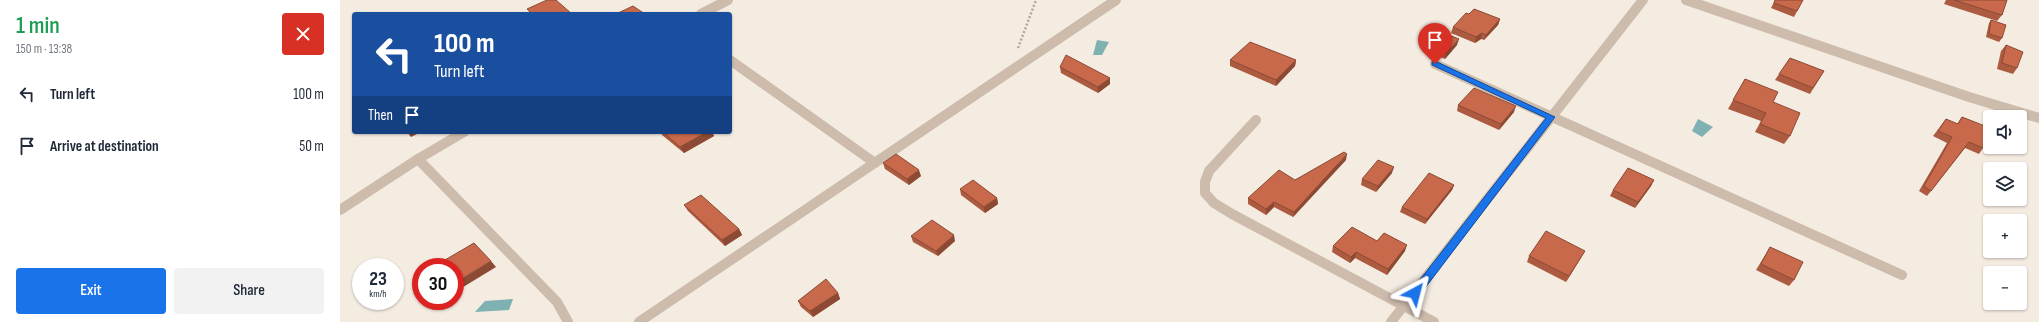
<!DOCTYPE html>
<meta charset="utf-8">
<style>
:root{--surface:#fff;--page:#f2f2f3;--text:#1f2937;--muted:#747a83;--accent:#1a73e8}
body{margin:0;font-family:"Sofia Sans Condensed",sans-serif;background:var(--page);color:var(--text);height:100vh;display:flex;flex-direction:column;font-size:15px;white-space:nowrap}
*{box-sizing:border-box;margin:0}
p{font-size:13px;color:var(--muted)}
.icon{flex:none;width:22px;height:22px;fill:none;stroke:currentColor;stroke-width:2;stroke-linecap:round;stroke-linejoin:round}
.map{position:relative;flex:1;overflow:hidden}
.details{display:flex;flex-direction:column;background:var(--surface);width:340px}
.details>*{flex:none}
.guide{position:absolute;left:12px;top:12px;width:380px;height:122px;border-radius:4px;box-shadow:0 1px 3px #0004;background:#1a4fa0;color:#fff;overflow:hidden}
.fabs{position:absolute;left:1643px;top:110px;display:grid;gap:8px}
.fabs a{display:grid;place-items:center;width:44px;height:44px;border-radius:4px;background:var(--surface);box-shadow:0 1px 3px #0004;font-size:20px}
.speed{position:absolute;left:12px;top:258px;display:flex;gap:8px;font-size:20px;font-weight:700;text-align:center}
.speed>*{display:grid;place-content:center;width:52px;height:52px;border-radius:50%;background:var(--surface);box-shadow:0 1px 3px #0004;line-height:1}
.speed small{font-size:10px;font-weight:400}
.speed .limit{border:6px solid #d22;background:#fff;color:#111}
.pin{position:absolute;display:grid;place-items:center;width:34px;height:34px;color:#fff;margin:-41px -17px;border-radius:50% 50% 50% 0;rotate:-45deg;box-shadow:0 0 4px #0007}
.pin .icon{rotate:45deg}
.me{position:absolute;width:44px;margin:-22px;rotate:38deg;stroke-linejoin:round;filter:drop-shadow(0 0 3px #0008)}
.turn{display:flex;align-items:center;gap:14px;height:84px;padding:0 16px;font-size:18px}
.turn .icon{width:52px;height:52px;stroke-width:2.5}
.turn b{display:block;font-size:28px;line-height:34px}
.then{display:flex;align-items:center;height:38px;padding:0 16px;background:#0003;gap:8px;font-size:15px}
.round{display:grid;place-items:center;flex:none;width:42px;height:42px;border-radius:4px;background:var(--page)}
.head{display:flex;align-items:center;justify-content:space-between;height:68px;padding:0 16px}
h1{font-size:24px;font-weight:600;line-height:30px;color:#1e9e55}
.cta{display:flex;gap:8px;margin-top:auto;padding:8px 16px}
.cta a{flex:1;height:46px;border-radius:4px;background:var(--accent);color:#fff;font-size:16px;font-weight:600;line-height:46px;text-align:center}
.cta a+a{background:var(--page);color:var(--text)}
ul{padding:0;list-style:none}
li{display:flex;align-items:center;gap:12px;height:52px;padding:0 16px}
li div{flex:1}
li b{display:block;font-size:15px}
li em{font-style:normal}
main{display:flex;flex:1;min-height:0}
.map>svg:first-child{display:block}
.water{fill:#7fb0b2}
.lines{fill:none;stroke-linecap:round;stroke-linejoin:round}
.path{stroke:#b9a596;stroke-width:2.5;stroke-dasharray:2 2;stroke-linecap:butt}
.minor{stroke:#cdbbac;stroke-width:10}
.wall{fill:#ac5a40}
.shaded-wall{fill:#8c4a34}
.building{fill:#c8694b;stroke:#8c4a34}
.route{fill:#1a73e8;stroke:#114b97}
</style>
<main>
<section class="details">
<div class="head"><div><h1>1 min</h1><p>150 m · 13:38</p></div><a class="round" style="background:#d93025;color:#fff"><svg class="icon" aria-label="close" viewBox="0 0 24 24"><path d="M6 6l12 12M18 6L6 18"/></svg></a></div>
<ul>
<li><svg class="icon" aria-label="left" viewBox="0 0 24 24"><path d="M17 20v-9H6M10 6l-5 5 5 5"/></svg><div><b>Turn left</b></div><em>100 m</em></li>
<li><svg class="icon" aria-label="arrive" viewBox="0 0 24 24"><path d="M6 21V4h12l-3 4 3 4H6"/></svg><div><b>Arrive at destination</b></div><em>50 m</em></li>
</ul>
<div class="cta"><a>Exit</a><a>Share</a></div>
</section>
<div class="map">
<svg width="1699" height="322" viewBox="0 0 1699 322">
<rect width="100%" height="100%" fill="#f4ebe1"/>
<g class="water">
<path d="M 757,40 L 769,42 L 762,55 L 753,55 Z"/>
<path d="M 1358,119 L 1373,127 L 1362,137 L 1352,131 Z"/>
<path d="M 173,299 L 169,310 L 135,312 L 145,301 Z"/>
</g>
<g class="lines">
<path class="path" d="M 678,48 L 696,0"/>
<g class="minor">
<path d="M 1346,0 L 1629,97 L 1699,118"/>
<path d="M 361,14 L 388,0"/>
<path d="M 390,60 L 535,163"/>
<path d="M 1095,64 L 1562,275"/>
<path d="M 916,120 L 869,171 L 865,182 L 865,193 L 874,203 L 892,214 L 1094,322"/>
<path d="M 78,159 L 217,302 L 228,322"/>
<path d="M 0,210 L 78,159 L 124,132"/>
<path d="M 299,322 L 776,0"/>
<path d="M 1051,322 L 1303,0"/>
</g>
</g>
<g class="wall">
<path d="M 1435,0 L 1463,0 L 1454,17 L 1431,8 Z"/>
<path d="M 1606,0 L 1667,0 L 1662,15 L 1657,21 L 1604,4 Z"/>
<path d="M 1129,14 L 1160,19 L 1158,25 L 1144,40 L 1141,39 L 1135,43 L 1111,33 L 1113,27 Z"/>
<path d="M 1651,20 L 1662,38 L 1659,42 L 1646,37 L 1649,23 Z"/>
<path d="M 1088,45 L 1117,45 L 1105,59 L 1087,51 Z"/>
<path d="M 1666,45 L 1677,68 L 1673,74 L 1657,69 L 1661,51 Z"/>
<path d="M 890,60 L 956,60 L 955,66 L 936,86 L 890,66 Z"/>
<path d="M 720,67 L 770,84 L 758,93 L 721,73 Z"/>
<path d="M 1484,71 L 1470,94 L 1435,80 L 1439,74 Z"/>
<path d="M 1405,79 L 1433,102 L 1450,136 L 1444,144 L 1415,132 L 1421,121 L 1388,109 Z"/>
<path d="M 1118,105 L 1174,112 L 1159,130 L 1117,111 Z"/>
<path d="M 1622,117 L 1643,148 L 1639,154 L 1625,148 L 1587,196 L 1579,191 L 1607,143 L 1593,136 L 1606,119 L 1617,124 Z"/>
<path d="M 321,132 L 372,132 L 374,136 L 344,153 L 322,135 Z"/>
<path d="M 1006,160 L 953,217 L 934,207 L 926,215 L 908,204 L 908,198 Z"/>
<path d="M 543,163 L 581,176 L 569,185 L 545,169 Z"/>
<path d="M 1052,173 L 1036,192 L 1021,185 L 1022,179 Z"/>
<path d="M 1314,180 L 1311,186 L 1295,208 L 1270,196 L 1273,190 Z"/>
<path d="M 1114,185 L 1112,190 L 1085,224 L 1060,212 L 1062,207 Z"/>
<path d="M 620,189 L 657,198 L 658,204 L 645,213 L 621,195 Z"/>
<path d="M 344,205 L 399,229 L 402,235 L 385,246 L 348,211 Z"/>
<path d="M 571,236 L 615,241 L 598,256 L 573,242 Z"/>
<path d="M 1037,241 L 1065,251 L 1047,275 L 1015,258 L 1010,263 L 992,252 L 993,246 Z"/>
<path d="M 1430,247 L 1454,280 L 1449,286 L 1416,270 Z"/>
<path d="M 1189,256 L 1242,256 L 1226,282 L 1187,262 Z"/>
<path d="M 498,293 L 500,299 L 473,317 L 461,307 L 458,301 Z"/>
</g>
<g class="shaded-wall">
<path d="M 1160,19 L 1158,25 L 1144,40 L 1146,35 Z"/>
<path d="M 1142,33 L 1141,39 L 1135,43 L 1136,37 Z"/>
<path d="M 1119,39 L 1117,45 L 1105,59 L 1106,53 Z"/>
<path d="M 956,60 L 955,66 L 936,86 L 936,80 Z"/>
<path d="M 770,78 L 770,84 L 758,93 L 758,87 Z"/>
<path d="M 1176,106 L 1174,112 L 1159,130 L 1161,124 Z"/>
<path d="M 67,132 L 81,132 L 71,137 Z"/>
<path d="M 367,132 L 372,132 L 374,136 L 344,153 L 340,147 Z"/>
<path d="M 1007,154 L 1006,160 L 953,217 L 954,212 Z"/>
<path d="M 1054,167 L 1052,173 L 1036,192 L 1038,186 Z"/>
<path d="M 579,170 L 581,176 L 569,185 L 567,179 Z"/>
<path d="M 1314,180 L 1311,186 L 1295,208 L 1298,202 Z"/>
<path d="M 1114,185 L 1112,190 L 1085,224 L 1087,219 Z"/>
<path d="M 657,198 L 658,204 L 645,213 L 644,207 Z"/>
<path d="M 934,202 L 934,207 L 926,215 L 926,209 Z"/>
<path d="M 399,229 L 402,235 L 385,246 L 382,240 Z"/>
<path d="M 614,235 L 615,241 L 598,256 L 596,251 Z"/>
<path d="M 1067,245 L 1065,251 L 1047,275 L 1048,269 Z"/>
<path d="M 1245,251 L 1242,256 L 1226,282 L 1229,276 Z"/>
<path d="M 1016,252 L 1015,258 L 1010,263 L 1011,257 Z"/>
<path d="M 151,261 L 156,267 L 115,292 L 115,283 Z"/>
<path d="M 498,293 L 500,299 L 473,317 L 470,311 Z"/>
</g>
<g class="building">
<path d="M 207,0 L 216,0 L 232,14 L 192,14 L 187,9 Z"/>
<path d="M 1435,0 L 1463,0 L 1457,11 L 1434,3 Z"/>
<path d="M 1614,0 L 1667,0 L 1662,15 Z"/>
<path d="M 293,6 L 305,14 L 276,14 Z"/>
<path d="M 1134,9 L 1160,19 L 1146,35 L 1142,33 L 1136,37 L 1113,27 L 1126,13 L 1129,14 Z"/>
<path d="M 1651,20 L 1666,25 L 1662,38 L 1649,34 Z"/>
<path d="M 1101,32 L 1119,39 L 1106,53 L 1088,45 Z"/>
<path d="M 910,42 L 956,60 L 936,80 L 890,60 Z"/>
<path d="M 1666,45 L 1683,52 L 1677,68 L 1662,63 Z"/>
<path d="M 726,55 L 770,78 L 758,87 L 720,67 Z"/>
<path d="M 1450,58 L 1484,71 L 1473,88 L 1439,74 Z"/>
<path d="M 1405,79 L 1438,92 L 1433,102 L 1460,113 L 1450,136 L 1420,124 L 1426,113 L 1393,100 Z"/>
<path d="M 1134,88 L 1176,106 L 1161,124 L 1118,105 Z"/>
<path d="M 1622,117 L 1650,128 L 1650,135 L 1643,148 L 1629,142 L 1591,191 L 1584,186 L 1612,137 L 1598,131 L 1606,119 L 1618,124 Z"/>
<path d="M 323,132 L 367,132 L 340,147 Z"/>
<path d="M 1004,152 L 1007,154 L 954,212 L 934,202 L 926,209 L 908,198 L 939,170 L 955,180 Z"/>
<path d="M 556,154 L 579,170 L 567,179 L 543,163 Z"/>
<path d="M 1038,160 L 1054,167 L 1038,186 L 1022,179 Z"/>
<path d="M 1288,168 L 1314,180 L 1298,202 L 1273,190 Z"/>
<path d="M 1089,173 L 1114,185 L 1087,219 L 1062,207 Z"/>
<path d="M 633,180 L 657,198 L 644,207 L 620,189 Z"/>
<path d="M 361,195 L 399,229 L 382,240 L 344,205 Z"/>
<path d="M 592,220 L 614,235 L 596,251 L 571,236 Z"/>
<path d="M 1012,227 L 1037,241 L 1044,233 L 1067,245 L 1048,269 L 1016,252 L 1011,257 L 993,246 Z"/>
<path d="M 1206,231 L 1245,251 L 1229,276 L 1189,256 Z"/>
<path d="M 134,243 L 151,261 L 115,283 L 115,267 L 93,267 Z"/>
<path d="M 1430,247 L 1463,262 L 1454,280 L 1421,264 Z"/>
<path d="M 486,279 L 498,293 L 470,311 L 458,301 Z"/>
</g>
<path class="route" d="M 1095,61 L 1215,117 L 1079,296 L 1072,296 L 1070,293 L 1072,290 L 1206,118 L 1092,65 L 1092,62 Z"/>
</svg>
<div class="fabs">
<a><svg class="icon" aria-label="sound" viewBox="0 0 24 24"><path d="M4 9h4l5-4v14l-5-4H4zM17 9q2 3 0 6"/></svg></a>
<a><svg class="icon" aria-label="layers" viewBox="0 0 24 24"><path d="M12 4l9 5-9 5-9-5zM3 14l9 5 9-5"/></svg></a>
<a>+</a>
<a>−</a>
</div>
<div class="speed"><div>23<small>km/h</small></div><div class="limit">30</div></div>
<div class="pin" style="left:1095px;top:64px;background:#d93025"><svg class="icon" aria-label="arrive" viewBox="0 0 24 24"><path d="M6 21V4h12l-3 4 3 4H6"/></svg></div>
<svg class="me" style="left:1075px;top:293px" viewBox="-20 -20 40 40"><path d="M0-17L14 15 0 8-14 15z" fill="#1a73e8" stroke="#fff" stroke-width="4"/></svg>
<div class="guide">
<div class="turn"><svg class="icon" aria-label="left" viewBox="0 0 24 24"><path d="M17 20v-9H6M10 6l-5 5 5 5"/></svg><div><b>100 m</b>Turn left</div></div>
<div class="then">Then<svg class="icon" aria-label="arrive" viewBox="0 0 24 24"><path d="M6 21V4h12l-3 4 3 4H6"/></svg></div>
</div>
</div>
</main>
